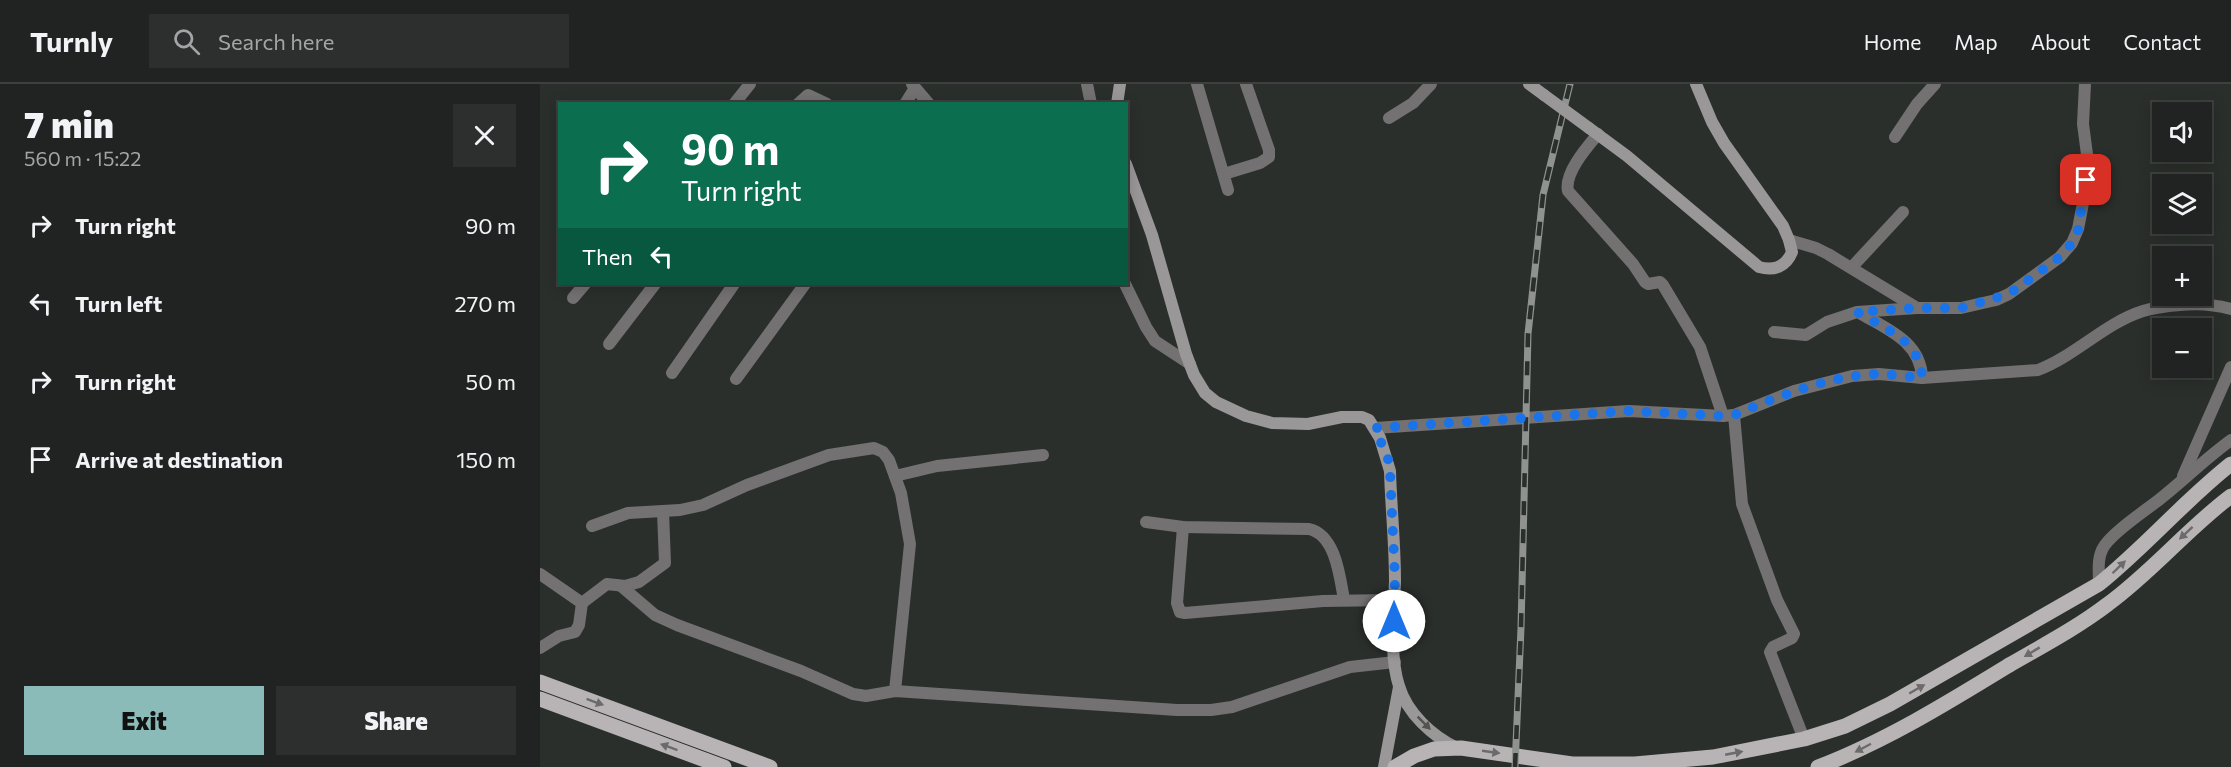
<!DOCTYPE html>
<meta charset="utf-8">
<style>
:root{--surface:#202321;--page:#2d2f2e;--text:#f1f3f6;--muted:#a2a4a5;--line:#3d403f;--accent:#8bbbb9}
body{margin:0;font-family:Commissioner,sans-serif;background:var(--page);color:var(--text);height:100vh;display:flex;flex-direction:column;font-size:22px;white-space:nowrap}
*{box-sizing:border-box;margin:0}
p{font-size:20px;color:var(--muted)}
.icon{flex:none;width:33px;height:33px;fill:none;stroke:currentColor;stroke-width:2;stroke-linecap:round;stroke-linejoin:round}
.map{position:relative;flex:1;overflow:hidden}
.side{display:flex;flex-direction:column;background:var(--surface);width:540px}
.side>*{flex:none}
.guide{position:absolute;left:18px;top:18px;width:570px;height:183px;border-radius:0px;box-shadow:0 3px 15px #0003,0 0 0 2px var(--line);background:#0b6e4f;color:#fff;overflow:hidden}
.tools{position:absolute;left:1612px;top:18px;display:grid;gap:12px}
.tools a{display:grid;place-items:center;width:60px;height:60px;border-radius:0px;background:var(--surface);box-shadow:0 3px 15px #0003,0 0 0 2px var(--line);font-size:30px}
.pin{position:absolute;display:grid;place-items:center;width:51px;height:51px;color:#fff;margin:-26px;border-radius:12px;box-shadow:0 3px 9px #0006}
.me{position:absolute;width:66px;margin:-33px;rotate:0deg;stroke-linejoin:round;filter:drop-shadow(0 0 4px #0008)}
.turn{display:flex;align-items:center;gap:21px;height:126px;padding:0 24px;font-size:27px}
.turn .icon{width:78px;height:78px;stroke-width:2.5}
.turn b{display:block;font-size:42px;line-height:51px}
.then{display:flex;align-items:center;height:57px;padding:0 24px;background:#0003;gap:12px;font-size:22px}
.round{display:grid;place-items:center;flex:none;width:63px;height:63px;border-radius:0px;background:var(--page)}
.summary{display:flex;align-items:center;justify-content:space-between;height:102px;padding:0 24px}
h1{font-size:36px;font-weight:800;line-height:45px}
.button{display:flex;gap:12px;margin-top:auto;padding:12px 24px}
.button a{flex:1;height:69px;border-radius:0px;background:var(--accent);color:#111;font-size:24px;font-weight:800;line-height:69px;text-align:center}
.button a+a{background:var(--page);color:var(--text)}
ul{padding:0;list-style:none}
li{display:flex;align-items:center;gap:18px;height:78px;padding:0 24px}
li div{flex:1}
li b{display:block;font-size:22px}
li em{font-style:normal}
header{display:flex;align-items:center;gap:36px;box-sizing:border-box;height:84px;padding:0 30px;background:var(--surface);border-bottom:2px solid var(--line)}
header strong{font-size:28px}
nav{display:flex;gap:33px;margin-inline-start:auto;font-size:21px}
.search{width:420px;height:54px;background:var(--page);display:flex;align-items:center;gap:15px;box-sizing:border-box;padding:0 21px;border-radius:0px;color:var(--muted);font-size:22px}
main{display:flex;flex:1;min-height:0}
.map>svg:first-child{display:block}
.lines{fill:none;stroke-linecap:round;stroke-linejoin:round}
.street{stroke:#737172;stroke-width:12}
.secondary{stroke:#9a9798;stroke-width:12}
.primary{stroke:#b8b4b5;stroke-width:15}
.rail-casing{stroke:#8f928f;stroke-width:7}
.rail{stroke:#2b2f2c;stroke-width:4.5;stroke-dasharray:14;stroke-linecap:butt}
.secondary-bridge{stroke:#9a9798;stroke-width:12}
.oneway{fill:#6a6b6a}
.oneway2{fill:#525352}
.route{stroke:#1a73e8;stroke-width:10;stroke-dasharray:0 18}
</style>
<header>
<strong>Turnly</strong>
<div class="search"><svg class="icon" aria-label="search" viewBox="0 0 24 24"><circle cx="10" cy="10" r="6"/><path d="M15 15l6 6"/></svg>Search here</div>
<nav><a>Home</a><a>Map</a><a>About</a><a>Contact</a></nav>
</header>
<main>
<section class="side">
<div class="summary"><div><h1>7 min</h1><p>560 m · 15:22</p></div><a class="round"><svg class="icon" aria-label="close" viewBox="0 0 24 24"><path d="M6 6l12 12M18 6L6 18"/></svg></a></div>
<ul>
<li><svg class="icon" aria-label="right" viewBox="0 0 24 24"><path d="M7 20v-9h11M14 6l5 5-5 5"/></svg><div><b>Turn right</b></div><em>90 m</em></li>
<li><svg class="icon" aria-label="left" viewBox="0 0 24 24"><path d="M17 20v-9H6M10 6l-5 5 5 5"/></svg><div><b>Turn left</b></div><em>270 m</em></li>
<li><svg class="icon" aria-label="right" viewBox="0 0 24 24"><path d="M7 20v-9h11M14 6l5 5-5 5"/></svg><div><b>Turn right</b></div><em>50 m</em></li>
<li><svg class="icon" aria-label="arrive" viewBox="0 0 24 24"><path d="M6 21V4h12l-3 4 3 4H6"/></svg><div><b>Arrive at destination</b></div><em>150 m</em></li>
</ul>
<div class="button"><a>Exit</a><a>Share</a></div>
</section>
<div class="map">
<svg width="1691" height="683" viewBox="0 0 1691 683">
<rect width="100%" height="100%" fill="#2b2f2c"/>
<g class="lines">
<g class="street">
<path d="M 372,0 L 389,20"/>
<path d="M 547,0 L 551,20"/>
<path d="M 657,0 L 688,106"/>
<path d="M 194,20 L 210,0"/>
<path d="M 258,20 L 268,11 L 287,20"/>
<path d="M 365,20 L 375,4"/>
<path d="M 849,34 L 873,19 L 891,0"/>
<path d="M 1058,50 C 1047,63 1024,89 1028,107 L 1093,180 L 1105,198 L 1108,200 L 1120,198 L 1123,201 L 1160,263 L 1183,332"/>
<path d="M 1355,53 L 1377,20 L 1395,0"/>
<path d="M 684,90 L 720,79 L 729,73 L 729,66 L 706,0"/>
<path d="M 1249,156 L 1276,164 L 1288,170 L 1377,224"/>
<path d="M 1312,183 L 1363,128"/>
<path d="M 585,200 L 606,243 L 615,257 L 650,280"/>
<path d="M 33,214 L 45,200"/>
<path d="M 1318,228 C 1346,245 1381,257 1382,294"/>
<path d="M 1234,248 L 1266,251 L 1287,238 L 1317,228 L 1377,224 L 1421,224 L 1456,216 L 1469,210 L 1520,173 L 1532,159 L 1538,145 L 1544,114 L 1548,78 L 1543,40 L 1545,0"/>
<path d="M 69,260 L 115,200"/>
<path d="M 132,289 L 194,200"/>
<path d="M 196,295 L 265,200"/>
<path d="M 835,344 L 1089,327 L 1183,332 L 1194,331"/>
<path d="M 355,392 L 397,382 L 503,371"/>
<path d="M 1643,392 L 1691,283"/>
<path d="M 606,438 L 643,443 L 769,445 C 796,451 800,494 804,516"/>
<path d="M 52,442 L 88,429 L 140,426 L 163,421 L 207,401 L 289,371 L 334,364 L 343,368 L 349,376 L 361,409 L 370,460 L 355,607"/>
<path d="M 643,443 L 637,519 L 640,528 L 645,529 L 783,517 L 854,516"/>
<path d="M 0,490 L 42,519 L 67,500 L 85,502 L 99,498 L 125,479 L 123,427"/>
<path d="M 1559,500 C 1559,488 1557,474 1563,464 C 1571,449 1605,427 1620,415 C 1644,396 1666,374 1691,356"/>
<path d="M 81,502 L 115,531 L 137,541 L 261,587 L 313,610 L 326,612 L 355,607 L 637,626 L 671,626 L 692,623 L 810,583 L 855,578"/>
<path d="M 0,564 L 19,552 L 35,548 L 39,541 L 42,519"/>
<path d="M 1264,655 L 1230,568 L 1233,563 L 1252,554 L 1254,550 L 1237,516 L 1202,420 L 1194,331 L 1254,307 L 1312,292 L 1339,290 L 1382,294 L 1498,286 C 1535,272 1565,239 1603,227 C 1616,223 1628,222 1640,221 C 1659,219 1673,220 1691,225"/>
</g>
<g class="secondary">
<path d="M 989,0 L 1004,11"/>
<path d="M 577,20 L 580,0"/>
<path d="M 1049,44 L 1087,72 L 1219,183 C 1234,187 1246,183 1252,168 L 1249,156 L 1243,142 L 1184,59 L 1172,38 L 1156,0"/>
<path d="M 586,80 L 612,151 L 646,270 L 654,291 L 665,309 L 676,318 L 706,332 L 732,339 L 768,340 L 802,333 L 822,333 L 829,336 L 840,354 L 850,387 C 851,423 855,460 855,497 C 854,529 849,571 859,602 C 867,629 892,652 917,664"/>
<path d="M 844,683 L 859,603"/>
</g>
<g class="primary">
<path d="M 0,598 L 230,683"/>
<path d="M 0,615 L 184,683"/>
<path d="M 855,683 L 874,672 L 894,665 L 921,664 L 1032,680 L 1095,680 L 1173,673 L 1264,655 L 1305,642 L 1350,620 L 1559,500 C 1605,463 1644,417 1691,380"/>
<path d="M 1278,683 C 1346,657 1409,618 1471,580 C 1504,561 1538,543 1568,520 C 1612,488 1647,445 1691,412"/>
</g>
<defs>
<path id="rail" d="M 975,683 L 981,544 L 988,250 L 1003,111 L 1030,0"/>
</defs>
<use href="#rail" class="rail-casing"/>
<use href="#rail" class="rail"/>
<path class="secondary-bridge" d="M 1004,11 L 1049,44"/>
</g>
<defs><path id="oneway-solid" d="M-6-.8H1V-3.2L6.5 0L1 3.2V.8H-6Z" transform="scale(1.5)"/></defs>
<g class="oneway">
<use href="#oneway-solid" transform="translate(1646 449) rotate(137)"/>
<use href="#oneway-solid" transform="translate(1579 483) rotate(-44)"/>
<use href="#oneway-solid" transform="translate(1492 568) rotate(149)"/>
<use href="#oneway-solid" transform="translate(1377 605) rotate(-30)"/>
<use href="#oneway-solid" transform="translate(55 618) rotate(20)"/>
<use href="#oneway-solid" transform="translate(129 663) rotate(-160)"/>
<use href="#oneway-solid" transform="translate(1323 664) rotate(152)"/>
<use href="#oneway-solid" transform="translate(951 668) rotate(8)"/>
<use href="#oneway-solid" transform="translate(1194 669) rotate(-11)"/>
</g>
<use class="oneway2" href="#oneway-solid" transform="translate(884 639) rotate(45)"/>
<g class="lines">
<path class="route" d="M 854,537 L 855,494 L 850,387 L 848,375 L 835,344 L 1089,327 L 1183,332 L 1194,331 C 1240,312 1285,293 1336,290 C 1351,290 1367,293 1382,294 C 1381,257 1345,245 1317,228 L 1377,224 L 1421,224 L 1469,210 L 1520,173 L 1532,159 L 1538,146 L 1546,96"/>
</g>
</svg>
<div class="tools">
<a><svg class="icon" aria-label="sound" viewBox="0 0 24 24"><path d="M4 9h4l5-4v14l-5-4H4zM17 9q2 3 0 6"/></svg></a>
<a><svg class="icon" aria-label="layers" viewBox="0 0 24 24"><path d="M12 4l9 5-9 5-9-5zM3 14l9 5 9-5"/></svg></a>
<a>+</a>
<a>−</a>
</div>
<div class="pin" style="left:1546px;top:96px;background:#d93025"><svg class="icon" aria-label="arrive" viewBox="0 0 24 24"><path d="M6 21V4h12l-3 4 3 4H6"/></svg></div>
<svg class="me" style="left:854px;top:537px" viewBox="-20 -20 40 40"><circle r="19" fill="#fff"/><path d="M0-13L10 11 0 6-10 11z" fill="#1a73e8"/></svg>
<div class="guide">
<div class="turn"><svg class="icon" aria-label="right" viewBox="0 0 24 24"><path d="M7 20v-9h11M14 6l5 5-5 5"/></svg><div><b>90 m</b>Turn right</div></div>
<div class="then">Then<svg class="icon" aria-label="left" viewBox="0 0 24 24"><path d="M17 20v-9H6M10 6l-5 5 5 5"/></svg></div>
</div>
</div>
</main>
